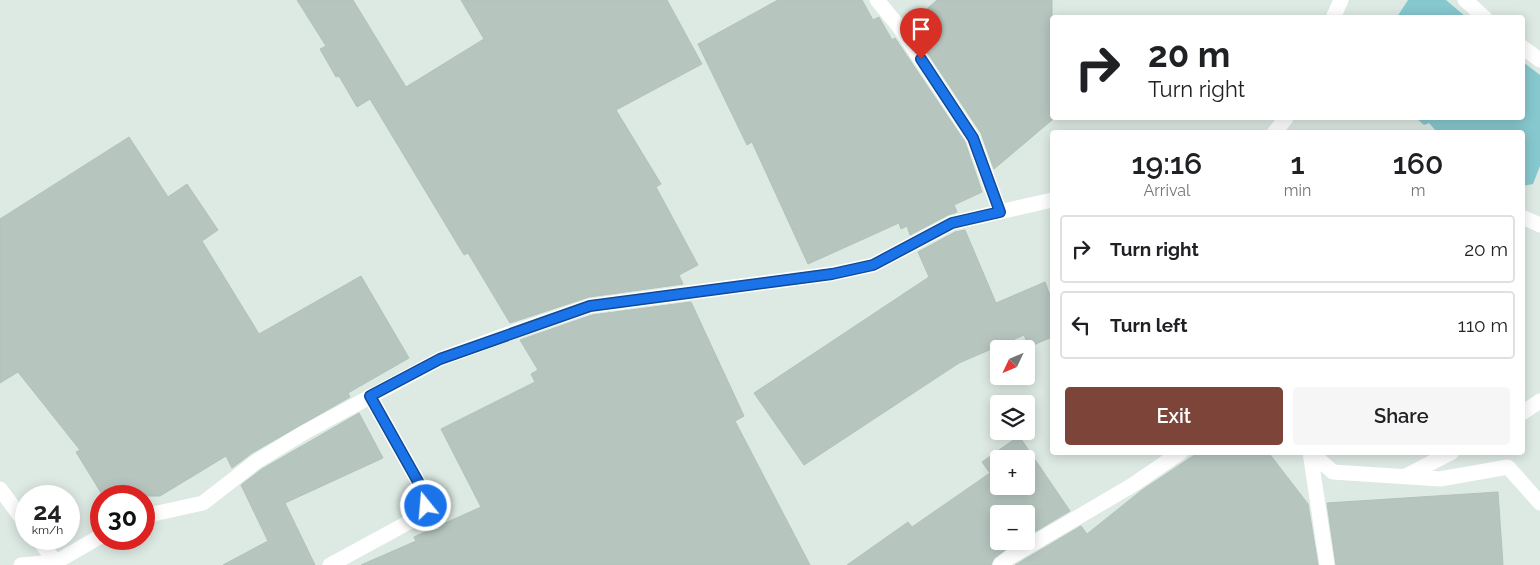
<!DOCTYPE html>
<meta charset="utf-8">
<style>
:root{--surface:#fff;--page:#f6f6f6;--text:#202124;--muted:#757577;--line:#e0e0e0;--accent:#7d443a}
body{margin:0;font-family:Raleway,sans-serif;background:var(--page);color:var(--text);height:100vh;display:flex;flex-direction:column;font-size:19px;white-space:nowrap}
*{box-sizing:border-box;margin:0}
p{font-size:16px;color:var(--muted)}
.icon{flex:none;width:28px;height:28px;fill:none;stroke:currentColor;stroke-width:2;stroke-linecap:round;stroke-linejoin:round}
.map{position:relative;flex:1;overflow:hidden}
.drawer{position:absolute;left:1050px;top:130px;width:475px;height:325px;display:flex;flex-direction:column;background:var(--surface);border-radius:5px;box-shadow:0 2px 12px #0003}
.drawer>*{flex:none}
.hud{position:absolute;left:1050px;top:15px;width:475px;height:105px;border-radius:5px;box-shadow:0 2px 12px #0003;background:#fff;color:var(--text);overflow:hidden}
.needle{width:32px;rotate:226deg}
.controls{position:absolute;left:990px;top:340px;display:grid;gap:10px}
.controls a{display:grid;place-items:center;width:45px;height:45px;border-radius:5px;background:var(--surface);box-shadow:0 2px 12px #0003;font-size:25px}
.speed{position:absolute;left:15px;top:485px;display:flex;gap:10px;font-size:25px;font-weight:700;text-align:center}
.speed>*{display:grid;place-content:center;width:65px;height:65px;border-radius:50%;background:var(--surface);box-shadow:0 2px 12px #0003;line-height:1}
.speed small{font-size:12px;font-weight:400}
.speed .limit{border:8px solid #d22;background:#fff;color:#111}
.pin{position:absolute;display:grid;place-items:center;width:42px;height:42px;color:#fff;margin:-51px -21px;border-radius:50% 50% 50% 0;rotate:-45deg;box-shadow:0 0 5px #0007}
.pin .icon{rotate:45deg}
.me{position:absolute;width:55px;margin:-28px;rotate:343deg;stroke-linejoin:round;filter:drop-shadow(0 0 4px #0008)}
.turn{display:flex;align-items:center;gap:18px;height:105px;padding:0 15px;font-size:22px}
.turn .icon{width:65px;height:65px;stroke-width:2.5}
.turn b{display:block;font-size:35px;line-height:42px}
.eta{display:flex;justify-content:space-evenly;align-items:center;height:85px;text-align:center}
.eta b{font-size:30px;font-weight:600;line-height:35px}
.button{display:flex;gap:10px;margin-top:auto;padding:10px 15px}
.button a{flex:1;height:58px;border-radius:5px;background:var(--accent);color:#fff;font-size:20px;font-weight:600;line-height:58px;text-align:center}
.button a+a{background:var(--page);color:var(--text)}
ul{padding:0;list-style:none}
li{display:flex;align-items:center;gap:15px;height:68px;margin:0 10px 8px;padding:0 5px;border:2px solid var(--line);border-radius:5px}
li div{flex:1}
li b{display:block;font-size:19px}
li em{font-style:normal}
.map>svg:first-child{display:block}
.water{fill:#86c8ce}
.building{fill:#b6c6bf;stroke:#b0c2b9;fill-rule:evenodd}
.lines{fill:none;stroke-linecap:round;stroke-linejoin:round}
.minor{stroke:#fff;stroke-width:15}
.tertiary{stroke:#fff;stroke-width:15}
.route-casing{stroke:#114b97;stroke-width:12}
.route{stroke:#1a73e8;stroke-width:9}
</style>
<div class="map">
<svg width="1540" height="565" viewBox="0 0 1540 565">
<rect width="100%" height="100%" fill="#dde9e3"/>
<g class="water">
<path d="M 1408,0 L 1446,0 L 1466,17 L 1397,17 Z"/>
<path d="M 1523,62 L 1540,75 L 1540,166 L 1533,184 L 1523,186 L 1522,132 L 1437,132 L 1429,123 L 1424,125 L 1416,118 L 1522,118 Z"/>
</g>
<g class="building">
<path d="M 297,0 L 353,0 L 406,87 L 484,39 L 461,0 L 667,0 L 702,64 L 616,110 L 661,184 L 656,187 L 698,265 L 679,275 L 683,284 L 589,297 L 510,323 L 468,253 L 464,255 L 370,99 L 357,107 L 339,76 L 336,77 L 320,49 L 326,46 Z"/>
<path d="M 778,0 L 862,0 L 873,20 L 879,17 L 892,40 L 895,38 L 965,142 L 982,192 L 954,205 L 957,212 L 948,215 L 910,235 L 907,226 L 901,229 L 899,223 L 808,264 L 752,142 L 747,145 L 698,44 Z"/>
<path d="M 937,0 L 1052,0 L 1052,120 L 994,169 L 981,133 L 909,25 Z"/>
<path d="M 129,137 L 168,197 L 187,184 L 218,230 L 202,241 L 259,334 L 361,276 L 409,358 L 348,393 L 350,397 L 252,453 L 232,468 L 226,456 L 160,496 L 103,496 L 76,452 L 80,450 L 18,372 L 0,383 L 0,219 Z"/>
<path d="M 965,230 L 996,303 L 1045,282 L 1052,301 L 1052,337 L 1029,347 L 1024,335 L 959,363 L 804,465 L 754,393 L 929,277 L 918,252 L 955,232 Z"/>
<path d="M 691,302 L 744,416 L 735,421 L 810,565 L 361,565 L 416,541 L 414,537 L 481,507 L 441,429 L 535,382 L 531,374 L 538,370 L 520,340 L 592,315 Z"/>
<path d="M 359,413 L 383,458 L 285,503 L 315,565 L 223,565 L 268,541 L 241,485 L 262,469 Z"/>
<path d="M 1019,436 L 1070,511 L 1026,537 L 1026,514 L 999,514 L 999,541 L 1018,541 L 994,558 L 991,565 L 847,565 L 908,522 L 912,527 L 990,473 L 982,462 ZM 999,459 L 1026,459 L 1026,486 L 999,486 Z"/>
<path d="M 1199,452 L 1268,452 L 1308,504 L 1318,565 L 1015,565 L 1081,526 L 1087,534 L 1142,490 Z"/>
<path d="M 1498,492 L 1503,565 L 1336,565 L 1327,503 Z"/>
</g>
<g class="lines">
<g class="minor">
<path d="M 877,0 L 900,28 L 973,138 L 1000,212"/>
<path d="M 1465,0 L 1485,18"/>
<path d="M 1333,18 L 1341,0"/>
<path d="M 1522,47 L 1540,60"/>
<path d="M 1275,132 L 1286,118"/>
<path d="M 1522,217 L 1540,225"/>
<path d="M 1522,413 L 1540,401"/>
<path d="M 1310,452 L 1333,472 L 1440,479 L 1508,467 L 1540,503"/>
<path d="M 1310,452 L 1327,565"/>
<path d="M 1406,476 L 1452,452"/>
<path d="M 144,516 L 203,503 L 257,461 L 305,432 L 440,359 L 508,334 L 590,306 L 831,274 L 873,265 L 952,223 L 1052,200"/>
<path d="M 21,565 L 56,562 L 101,536"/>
<path d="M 330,565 L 411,521 L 426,506 L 425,494 L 370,396"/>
<path d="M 1000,565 L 1010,557 L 1131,486 L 1181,452"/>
</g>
<g class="tertiary">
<path d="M 0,489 L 26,524"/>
<path d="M 38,539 L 58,565"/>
</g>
</g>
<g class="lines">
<defs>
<path id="route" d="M 426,506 L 425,494 L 370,396 L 440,359 L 590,306 L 832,274 L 873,265 L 952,223 L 1000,212 L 973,138 L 921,59"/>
</defs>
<use href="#route" class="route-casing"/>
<use href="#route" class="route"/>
</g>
</svg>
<div class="controls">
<a><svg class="needle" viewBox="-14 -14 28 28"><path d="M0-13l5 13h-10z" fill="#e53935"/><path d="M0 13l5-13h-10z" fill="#757577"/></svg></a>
<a><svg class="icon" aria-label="layers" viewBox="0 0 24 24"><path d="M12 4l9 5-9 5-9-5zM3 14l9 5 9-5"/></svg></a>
<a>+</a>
<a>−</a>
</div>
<div class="speed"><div>24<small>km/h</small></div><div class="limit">30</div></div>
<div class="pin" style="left:921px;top:59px;background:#d93025"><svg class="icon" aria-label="arrive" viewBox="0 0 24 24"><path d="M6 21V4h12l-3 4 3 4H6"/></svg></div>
<svg class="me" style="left:426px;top:506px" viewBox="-20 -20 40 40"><circle r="17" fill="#1a73e8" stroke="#fff" stroke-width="3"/><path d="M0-11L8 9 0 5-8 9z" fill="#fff"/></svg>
<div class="hud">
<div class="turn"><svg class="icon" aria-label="right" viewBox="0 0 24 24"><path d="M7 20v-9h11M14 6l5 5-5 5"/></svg><div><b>20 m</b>Turn right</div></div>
</div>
<section class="drawer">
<div class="eta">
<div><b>19:16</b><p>Arrival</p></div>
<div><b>1</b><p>min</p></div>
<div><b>160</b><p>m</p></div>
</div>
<ul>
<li><svg class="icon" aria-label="right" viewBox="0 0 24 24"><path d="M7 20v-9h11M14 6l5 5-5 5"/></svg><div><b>Turn right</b></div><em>20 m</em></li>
<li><svg class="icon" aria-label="left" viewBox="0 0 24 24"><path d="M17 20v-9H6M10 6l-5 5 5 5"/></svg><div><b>Turn left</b></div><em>110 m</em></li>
</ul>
<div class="button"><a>Exit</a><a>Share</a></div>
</section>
</div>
